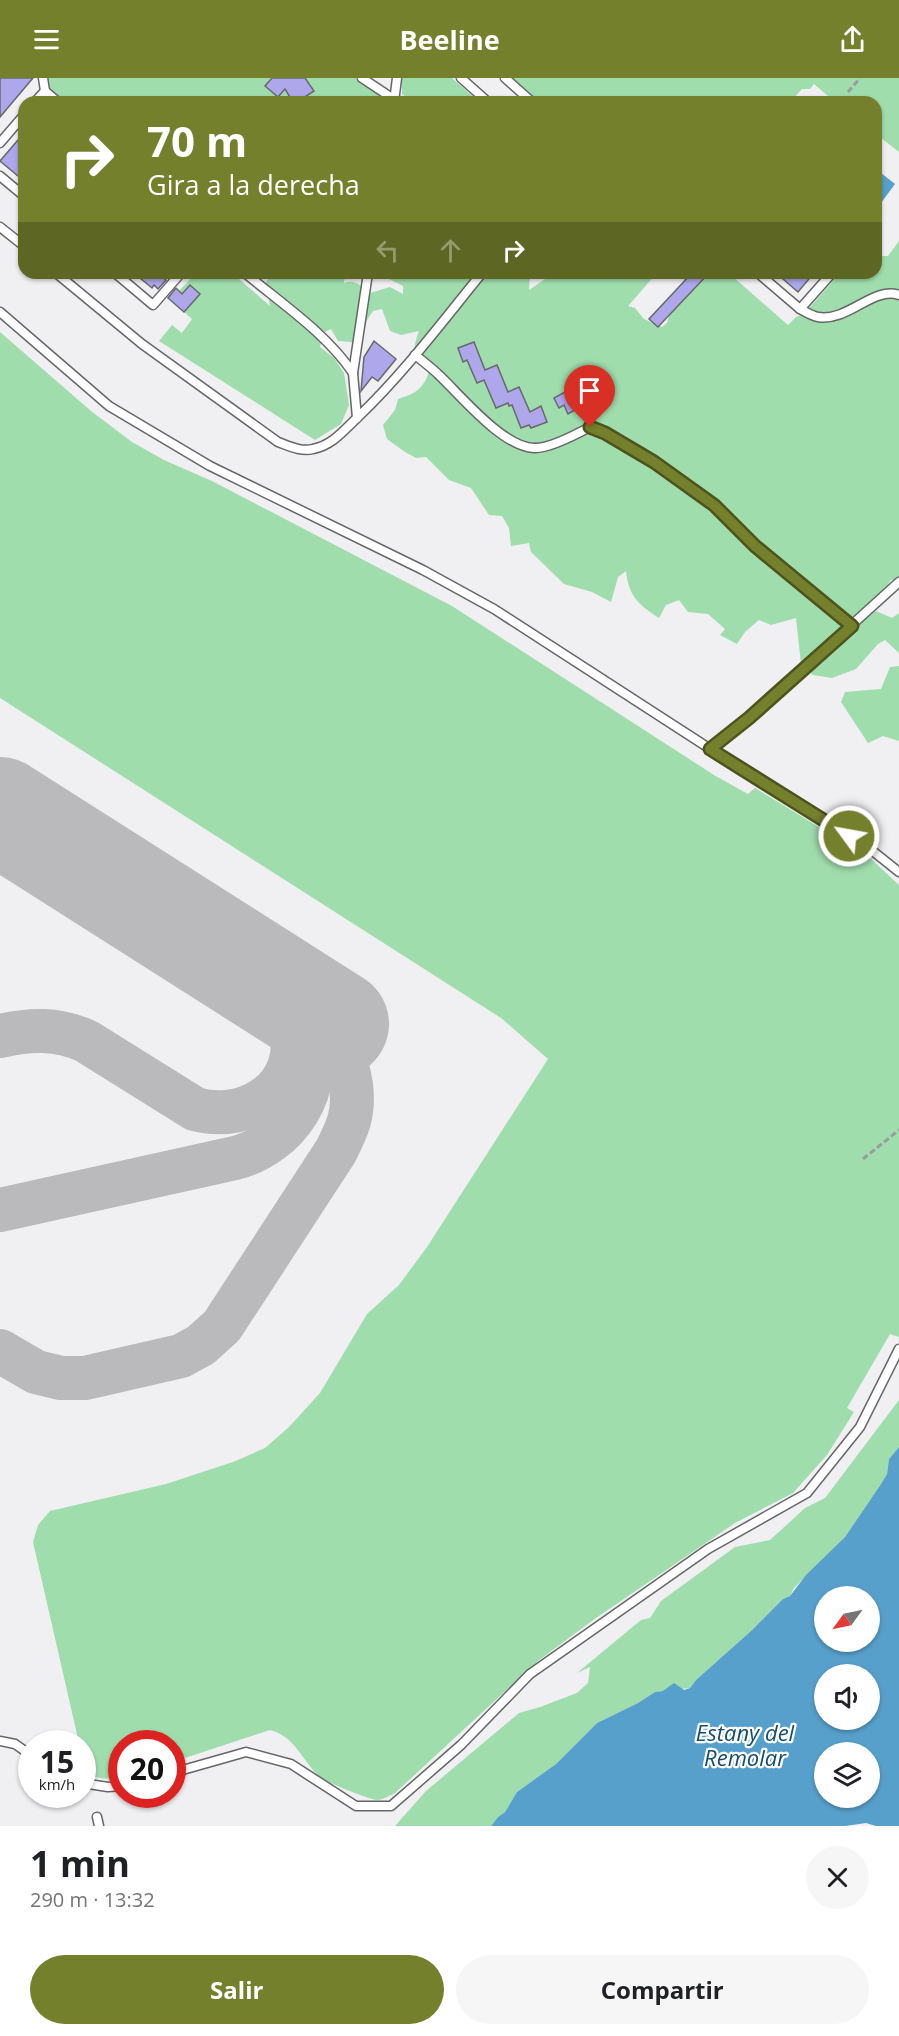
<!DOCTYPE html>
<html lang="es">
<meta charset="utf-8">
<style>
:root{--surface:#fff;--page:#f6f6f6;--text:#202124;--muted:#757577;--accent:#75802c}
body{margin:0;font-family:"Open Sans",sans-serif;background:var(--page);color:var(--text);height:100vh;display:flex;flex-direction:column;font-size:22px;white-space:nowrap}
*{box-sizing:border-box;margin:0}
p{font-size:20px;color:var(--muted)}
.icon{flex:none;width:33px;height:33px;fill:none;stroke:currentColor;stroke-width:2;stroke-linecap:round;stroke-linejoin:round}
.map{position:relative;height:1748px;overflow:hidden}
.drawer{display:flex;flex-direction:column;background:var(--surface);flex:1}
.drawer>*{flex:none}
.banner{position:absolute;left:18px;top:18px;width:864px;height:183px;border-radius:18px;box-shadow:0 2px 4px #0004;background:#75802c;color:#fff;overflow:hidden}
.needle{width:39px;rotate:237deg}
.controls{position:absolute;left:814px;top:1508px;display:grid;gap:12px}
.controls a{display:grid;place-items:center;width:66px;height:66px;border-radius:50%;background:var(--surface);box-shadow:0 2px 4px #0004;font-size:30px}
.speed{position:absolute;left:18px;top:1652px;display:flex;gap:12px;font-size:30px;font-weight:700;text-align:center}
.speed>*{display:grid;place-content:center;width:78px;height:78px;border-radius:50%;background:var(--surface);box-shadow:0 2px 4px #0004;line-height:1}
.speed small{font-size:15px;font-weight:400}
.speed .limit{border:9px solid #d22;background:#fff;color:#111}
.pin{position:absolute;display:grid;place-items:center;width:51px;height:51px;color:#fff;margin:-62px -26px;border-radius:50% 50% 50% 0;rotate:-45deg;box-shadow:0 0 6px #0007}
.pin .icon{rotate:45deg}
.me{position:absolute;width:66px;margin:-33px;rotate:302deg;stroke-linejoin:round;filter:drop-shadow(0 0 4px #0008)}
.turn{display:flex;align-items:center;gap:21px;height:126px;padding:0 30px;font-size:27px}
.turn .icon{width:78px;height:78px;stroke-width:2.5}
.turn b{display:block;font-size:42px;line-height:51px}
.lanes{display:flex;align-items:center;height:57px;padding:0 30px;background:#0003;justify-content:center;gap:30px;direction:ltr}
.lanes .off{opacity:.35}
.round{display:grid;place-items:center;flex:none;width:63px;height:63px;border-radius:32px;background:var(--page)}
.headline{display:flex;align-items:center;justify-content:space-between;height:102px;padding:0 30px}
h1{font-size:36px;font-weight:700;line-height:45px}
.action{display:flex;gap:12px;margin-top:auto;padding:12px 30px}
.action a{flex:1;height:69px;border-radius:36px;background:var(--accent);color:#fff;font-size:24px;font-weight:700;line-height:69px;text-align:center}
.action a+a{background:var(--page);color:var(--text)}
header{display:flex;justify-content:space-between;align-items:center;height:78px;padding:0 30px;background:var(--accent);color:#fff;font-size:27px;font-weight:700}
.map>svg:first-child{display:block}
.green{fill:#a0ddad}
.water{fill:#57a0cb;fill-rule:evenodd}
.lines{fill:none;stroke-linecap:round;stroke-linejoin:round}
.taxiway{stroke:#bababc;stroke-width:44}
.runway{stroke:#bababc;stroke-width:108}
.building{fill:#aea7ec;stroke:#68686a;stroke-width:1.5}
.service-casing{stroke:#666668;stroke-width:11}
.path{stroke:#9b9a9c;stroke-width:3;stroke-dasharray:6 3;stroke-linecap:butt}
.service{stroke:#fff;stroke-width:8}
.route-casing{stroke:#4c531d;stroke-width:15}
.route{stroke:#75802c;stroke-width:10}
.labels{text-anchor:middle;stroke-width:4.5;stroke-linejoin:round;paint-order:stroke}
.water-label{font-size:22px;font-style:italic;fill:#144d6c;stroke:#fff}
</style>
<header><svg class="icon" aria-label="menu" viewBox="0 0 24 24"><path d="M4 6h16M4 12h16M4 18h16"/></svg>Beeline<svg class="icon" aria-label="share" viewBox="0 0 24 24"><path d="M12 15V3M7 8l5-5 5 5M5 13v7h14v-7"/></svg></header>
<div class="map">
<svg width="899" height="1748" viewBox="0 0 899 1748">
<rect width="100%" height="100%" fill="#f0eff2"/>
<g class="green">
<path d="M 39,0 L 356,0 L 387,24 L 66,24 Z"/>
<path d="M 402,0 L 452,0 L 479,24 L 413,24 L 402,16 Z"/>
<path d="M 512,0 L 899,0 L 899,74 L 876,56 L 876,24 L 835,24 L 814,6 L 810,11 L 802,11 L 790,24 L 540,24 Z"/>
<path d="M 899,163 L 899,504 L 891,502 C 881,517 868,541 847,538 L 843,544 L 842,553 L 854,550 L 876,533 L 892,540 L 899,535 L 899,575 L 885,562 L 878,566 L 856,591 L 832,600 L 813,597 L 801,586 L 796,540 L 771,547 L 759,542 L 745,554 L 737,566 L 720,557 L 725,551 L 708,536 L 688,534 L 679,522 L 666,527 L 659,540 C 638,526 629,519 626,493 L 618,499 L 611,524 L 592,514 L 564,506 L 531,474 L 529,465 L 511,468 L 509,450 L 502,438 L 489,437 L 471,410 L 449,402 L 426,379 L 416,380 L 405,374 L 387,361 L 383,347 L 395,332 L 398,321 C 415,316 423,311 429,294 C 414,276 411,275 419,253 L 401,257 L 390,253 L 382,231 L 373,233 L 367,242 L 361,265 L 338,263 L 331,251 L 323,255 L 320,269 L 334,280 L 344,295 L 349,327 L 341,346 L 315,362 L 159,263 L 172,247 L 182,255 L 192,241 L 184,234 L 200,216 L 182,216 L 179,213 L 196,195 L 232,195 L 270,228 L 266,204 L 272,195 L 345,195 L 344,205 C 356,201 361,207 367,216 L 390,209 L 403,216 L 403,208 L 385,199 L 385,195 L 530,195 L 529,212 L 554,195 L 657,195 L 628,228 L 635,230 L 644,241 L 662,249 L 667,245 L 673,224 L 682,213 L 685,195 L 734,195 L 732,198 L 788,247 L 796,239 L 804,236 L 840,195 L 876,195 L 876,178 L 888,178 Z"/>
<path d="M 0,254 L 91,333 L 132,364 L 164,382 L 212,403 L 452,528 L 714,697 L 748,716 L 755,710 L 870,780 L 899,807 L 899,1259 L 890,1256 L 847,1330 L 854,1334 L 827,1377 L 793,1415 L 735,1445 L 596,1540 L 539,1582 L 395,1715 C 390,1717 383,1722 377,1722 C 368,1721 328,1705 320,1699 C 302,1683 296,1659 270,1652 L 173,1684 L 172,1665 L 122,1665 L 121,1700 C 90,1703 82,1697 82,1665 L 79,1665 L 33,1464 L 38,1447 L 50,1433 L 166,1406 L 233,1384 L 265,1370 L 289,1349 L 320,1315 L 367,1236 L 399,1207 L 427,1169 L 548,981 L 501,940 L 0,620 Z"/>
<path d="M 899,588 L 899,663 L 883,658 L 868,665 L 841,624 L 845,614 L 881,611 L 890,589 Z"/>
<path d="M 899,1322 L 899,1369 L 889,1381 L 887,1396 L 881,1406 L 845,1459 L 794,1510 L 790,1518 L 783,1521 L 751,1553 L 696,1602 L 690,1610 L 655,1614 L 638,1625 L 597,1645 L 556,1686 L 517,1714 L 505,1734 L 498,1739 L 491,1748 L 395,1748 L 426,1713 L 519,1635 L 540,1629 L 577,1615 L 588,1605 L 590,1589 L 577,1595 L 641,1542 L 650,1540 L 661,1523 L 735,1469 L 770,1462 L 805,1430 L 825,1420 Z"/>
</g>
<g class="water">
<path d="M 876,91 L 895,106 L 878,129 L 876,127 Z"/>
<path d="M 899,1369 L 899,1748 L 876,1748 L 866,1745 L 845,1748 L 491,1748 L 498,1739 L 505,1734 L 517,1714 L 556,1686 L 597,1645 L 638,1625 L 655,1614 L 663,1613 L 674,1605 L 684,1612 L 690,1610 L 696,1602 L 751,1553 L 783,1521 L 790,1518 L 806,1497 L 845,1459 L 881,1406 L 887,1396 L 889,1381 ZM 825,1518 L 870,1518 L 870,1563 L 825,1563 ZM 825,1596 L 870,1596 L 870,1641 L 825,1641 ZM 825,1674 L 870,1674 L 870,1719 L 825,1719 Z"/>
</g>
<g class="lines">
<g class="taxiway">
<path d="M 0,958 C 30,951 57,950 86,963 L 195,1031 C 249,1046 304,1008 291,949 C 288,932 277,917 268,903"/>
<path d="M 0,1132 L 235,1080 C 287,1067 327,1010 306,956 C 302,946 296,936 290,927"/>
<path d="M 0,1273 L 36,1294 L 61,1300 L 85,1300 L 181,1278 L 201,1267 L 222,1248 L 336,1073 C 341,1063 346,1053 349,1043 C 358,1011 345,971 324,946 C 317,938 308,931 300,924"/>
</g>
<path class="runway" d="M 0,733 L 335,946"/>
</g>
<g class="building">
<path d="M 0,0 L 33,0 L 0,39 Z"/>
<path d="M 272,0 L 305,0 L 314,13 L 297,24 L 293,24 L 285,11 L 278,19 L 265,8 Z"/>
<path d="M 24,55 L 24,103 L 0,83 Z"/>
<path d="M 134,195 L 164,195 L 161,198 L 166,202 L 158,211 L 154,207 L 152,210 Z"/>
<path d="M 692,195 L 709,195 L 658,249 L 649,241 Z"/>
<path d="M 776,195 L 814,195 L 798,214 Z"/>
<path d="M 190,207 L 200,216 L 184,234 L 168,220 L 176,210 L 182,216 Z"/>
<path d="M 374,263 L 396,281 L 378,303 L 372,299 L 361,313 L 364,279 Z"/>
<path d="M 474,264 L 485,292 L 497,287 L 508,314 L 519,309 L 530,334 L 541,328 L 547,344 L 531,350 L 529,347 L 521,350 L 512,327 L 509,328 L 508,325 L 496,330 L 484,302 L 477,305 L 467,282 L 463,284 L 458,270 Z"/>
<path d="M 594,290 L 603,308 L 575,322 L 580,329 L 568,336 L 564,327 L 559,330 L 554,320 L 576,308 L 573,301 Z"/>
</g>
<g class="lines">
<defs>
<g id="service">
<path d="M 43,0 L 45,13"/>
<path d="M 362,0 L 398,24"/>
<path d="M 461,0 L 488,24"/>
<path d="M 505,0 L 532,24"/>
<path d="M 35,24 L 45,13 L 58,24"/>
<path d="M 394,24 L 397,0"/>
<path d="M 0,65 L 24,37"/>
<path d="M 0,98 L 24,118"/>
<path d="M 0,149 L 24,168"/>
<path d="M 56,195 L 142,266 L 278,364 C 289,368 301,374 313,371 C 333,367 344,352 358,339 C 404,295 442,244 482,195"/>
<path d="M 115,195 L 153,227 L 181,195"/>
<path d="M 245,195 C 282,226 326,255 353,295"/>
<path d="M 758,195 L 800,231 L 832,195"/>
<path d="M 800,231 C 806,234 812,238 818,239 C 848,244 873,208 899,217"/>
<path d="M 0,234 L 109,328 L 210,388 L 423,492 L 494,531 L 749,696 L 869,770 L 899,794"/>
<path d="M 415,277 C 424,284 433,291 440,298 C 462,319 503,369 534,370 C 548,371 577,356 590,349 L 605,355 L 654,384 L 714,427 L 755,468 L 852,547"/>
<path d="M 357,340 L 353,295 L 368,195"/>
<path d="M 710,671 L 749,640 L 899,504"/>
<path d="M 0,1663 L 15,1666 L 32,1678"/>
<path d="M 172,1695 L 246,1674 L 291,1686 L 356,1728 L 391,1728 L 461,1667 L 530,1596 L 708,1471 L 807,1415 L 860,1349 L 899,1271"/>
<path d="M 82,1705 L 108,1709 L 122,1708"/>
<path d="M 97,1739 L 99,1748"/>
</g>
</defs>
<use href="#service" class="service-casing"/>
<g class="path">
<path d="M 848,14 L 860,0"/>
<path d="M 863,1081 L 899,1052"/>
</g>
<use href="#service" class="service"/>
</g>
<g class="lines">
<defs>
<path id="route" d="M 590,349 L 605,355 L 654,384 L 714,427 L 755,468 L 852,548 L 749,640 L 710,671 L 849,758"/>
</defs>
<use href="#route" class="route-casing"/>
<use href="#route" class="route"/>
</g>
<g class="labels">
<g class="water-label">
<text x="745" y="1663">Estany del<tspan x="745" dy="25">Remolar</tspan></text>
</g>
</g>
</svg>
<div class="controls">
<a><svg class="needle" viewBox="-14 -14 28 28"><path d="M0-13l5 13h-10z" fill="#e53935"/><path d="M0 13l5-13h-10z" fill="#757577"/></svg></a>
<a><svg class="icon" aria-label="sound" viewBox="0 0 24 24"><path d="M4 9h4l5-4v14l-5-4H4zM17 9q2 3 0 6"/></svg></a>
<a><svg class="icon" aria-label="layers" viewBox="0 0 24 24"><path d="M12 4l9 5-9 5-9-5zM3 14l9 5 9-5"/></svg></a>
</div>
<div class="speed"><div>15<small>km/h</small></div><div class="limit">20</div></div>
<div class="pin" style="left:590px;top:349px;background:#d93025"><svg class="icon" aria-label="arrive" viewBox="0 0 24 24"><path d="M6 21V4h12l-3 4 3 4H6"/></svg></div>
<svg class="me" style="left:849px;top:758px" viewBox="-20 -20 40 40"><circle r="17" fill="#75802c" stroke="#fff" stroke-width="3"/><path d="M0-11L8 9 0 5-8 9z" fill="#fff"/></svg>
<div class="banner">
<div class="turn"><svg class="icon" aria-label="right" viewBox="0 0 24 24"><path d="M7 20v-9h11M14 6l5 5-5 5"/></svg><div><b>70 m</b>Gira a la derecha</div></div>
<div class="lanes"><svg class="icon off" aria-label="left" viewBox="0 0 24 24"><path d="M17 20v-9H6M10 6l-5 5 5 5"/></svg><svg class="icon off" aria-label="ahead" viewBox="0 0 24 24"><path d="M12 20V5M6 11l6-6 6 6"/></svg><svg class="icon" aria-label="right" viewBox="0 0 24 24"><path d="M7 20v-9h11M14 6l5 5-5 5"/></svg></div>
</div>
</div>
<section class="drawer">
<div class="headline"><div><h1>1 min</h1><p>290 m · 13:32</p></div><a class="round"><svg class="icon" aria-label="close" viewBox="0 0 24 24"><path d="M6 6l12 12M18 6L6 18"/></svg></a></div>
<div class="action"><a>Salir</a><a>Compartir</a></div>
</section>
